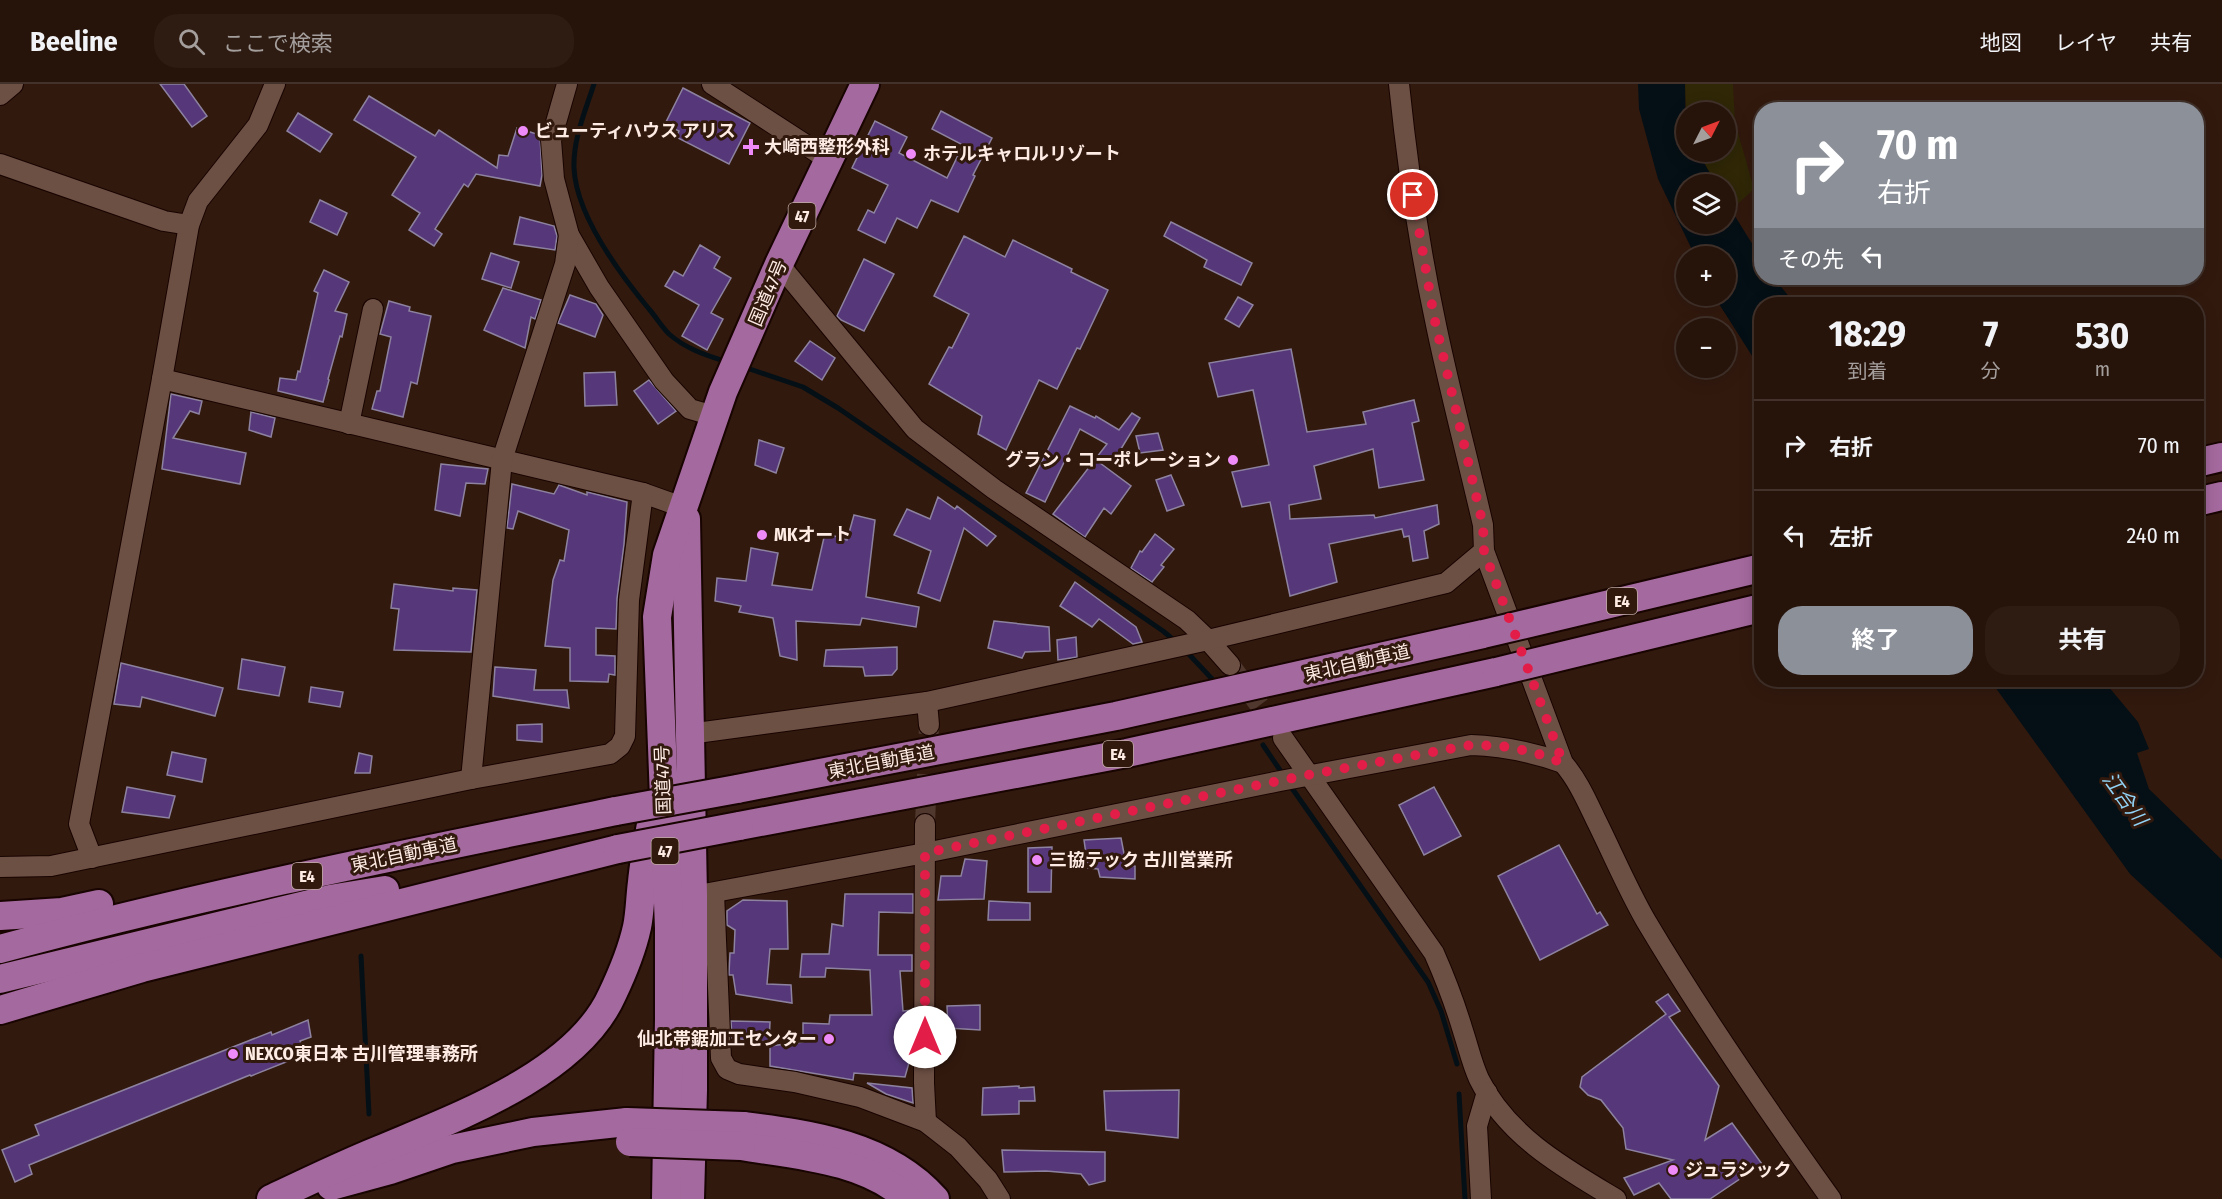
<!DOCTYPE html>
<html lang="ja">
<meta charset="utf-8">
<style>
:root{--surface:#26130a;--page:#2e1c13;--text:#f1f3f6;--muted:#a49e9c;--line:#42322b;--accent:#8c9099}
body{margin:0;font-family:"Fira Sans Condensed","Noto Sans JP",sans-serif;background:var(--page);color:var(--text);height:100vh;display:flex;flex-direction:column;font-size:22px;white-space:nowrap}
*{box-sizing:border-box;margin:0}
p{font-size:20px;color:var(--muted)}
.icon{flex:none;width:33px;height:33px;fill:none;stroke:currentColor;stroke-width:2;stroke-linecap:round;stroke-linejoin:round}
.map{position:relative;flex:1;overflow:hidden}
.drawer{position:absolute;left:1754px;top:213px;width:450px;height:390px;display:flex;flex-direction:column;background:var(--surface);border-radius:24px;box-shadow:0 3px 15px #0003,0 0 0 2px var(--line)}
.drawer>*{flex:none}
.banner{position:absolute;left:1754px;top:18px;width:450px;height:183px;border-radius:24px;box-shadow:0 3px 15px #0003,0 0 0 2px var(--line);background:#8c9099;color:#fff;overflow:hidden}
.needle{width:39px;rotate:48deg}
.buttons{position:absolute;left:1676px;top:18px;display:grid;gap:12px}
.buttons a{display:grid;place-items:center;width:60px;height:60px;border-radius:50%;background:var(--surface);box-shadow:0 3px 15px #0003,0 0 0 2px var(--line);font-size:30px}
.pin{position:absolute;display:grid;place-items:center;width:51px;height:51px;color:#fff;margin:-26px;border:3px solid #fff;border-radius:50%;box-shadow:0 2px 6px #0007}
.me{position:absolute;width:66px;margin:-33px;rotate:0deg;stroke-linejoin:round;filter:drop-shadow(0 0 4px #0008)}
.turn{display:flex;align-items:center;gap:21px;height:126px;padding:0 24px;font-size:27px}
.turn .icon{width:78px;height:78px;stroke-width:2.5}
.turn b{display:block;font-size:42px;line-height:51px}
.then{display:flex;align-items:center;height:57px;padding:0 24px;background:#0003;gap:12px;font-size:22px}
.eta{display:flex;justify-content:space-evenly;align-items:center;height:102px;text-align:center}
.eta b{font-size:36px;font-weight:700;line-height:42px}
.button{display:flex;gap:12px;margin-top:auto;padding:12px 24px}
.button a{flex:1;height:69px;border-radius:24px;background:var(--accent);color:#fff;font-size:24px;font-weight:700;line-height:69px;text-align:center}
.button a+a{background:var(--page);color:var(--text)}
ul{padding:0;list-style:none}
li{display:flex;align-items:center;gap:18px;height:90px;padding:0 24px;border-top:2px solid var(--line)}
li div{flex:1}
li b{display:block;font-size:22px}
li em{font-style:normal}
header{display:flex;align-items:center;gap:36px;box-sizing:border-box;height:84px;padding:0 30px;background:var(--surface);border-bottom:2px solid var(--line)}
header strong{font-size:28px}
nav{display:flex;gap:33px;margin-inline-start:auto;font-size:21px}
.search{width:420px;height:54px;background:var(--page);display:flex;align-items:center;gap:15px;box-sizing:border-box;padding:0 21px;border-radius:24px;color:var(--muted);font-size:22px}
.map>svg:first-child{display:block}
.sand{fill:#2f2706}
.water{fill:#051016}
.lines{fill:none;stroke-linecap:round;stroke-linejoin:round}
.stream{stroke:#051016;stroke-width:5}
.building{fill:#56387a;stroke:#8d829f;stroke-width:1.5}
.minor-tunnel{stroke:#50382e;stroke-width:20;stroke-dasharray:20 10;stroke-linecap:butt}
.minor-casing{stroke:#180400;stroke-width:22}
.highway-casing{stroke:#180400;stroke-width:32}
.minor{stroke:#6d5044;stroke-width:20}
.highway{stroke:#a4699e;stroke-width:28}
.highway-bridge-casing{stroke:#180400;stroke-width:32;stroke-linecap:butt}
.highway-bridge{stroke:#a4699e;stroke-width:28}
.route{stroke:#e11d48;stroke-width:10;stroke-dasharray:0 18}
.poi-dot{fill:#ee8bf8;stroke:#32190e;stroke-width:2}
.labels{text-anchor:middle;stroke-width:6;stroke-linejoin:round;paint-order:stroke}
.shield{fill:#32190e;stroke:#c0aca4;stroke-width:1.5}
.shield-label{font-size:16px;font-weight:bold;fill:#fdebe4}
.poi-label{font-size:18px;font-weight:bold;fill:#fdebe4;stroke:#32190e;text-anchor:start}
.street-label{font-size:18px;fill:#fdebe4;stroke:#32190e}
.water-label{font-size:20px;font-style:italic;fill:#91d4f7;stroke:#32190e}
</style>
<header>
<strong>Beeline</strong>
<div class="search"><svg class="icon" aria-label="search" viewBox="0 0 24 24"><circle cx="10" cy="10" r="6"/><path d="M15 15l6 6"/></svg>ここで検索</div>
<nav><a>地図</a><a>レイヤ</a><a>共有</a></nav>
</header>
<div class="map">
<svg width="2222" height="1115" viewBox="0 0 2222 1115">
<rect width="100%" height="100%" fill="#32190e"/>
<path class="sand" d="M 1685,0 L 1733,0 L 1735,38 L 1754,105 L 1731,126 L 1725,116 L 1725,100 L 1716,100 L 1698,68 L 1725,68 L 1725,28 L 1686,28 Z"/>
<g class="water">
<path d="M 1638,0 L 1685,0 L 1686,68 L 1698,68 L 1716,100 L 1686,100 L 1686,140 L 1725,140 L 1725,116 L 1761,174 L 1761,194 L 1774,194 L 1795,220 L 1761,220 L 1761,286 L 1714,212 L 1725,212 L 1725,172 L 1695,172 L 1658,95 L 1639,25 Z"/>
<path d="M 1990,596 L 2103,596 L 2138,638 L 2149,665 L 2137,669 L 2149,705 L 2222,776 L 2222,875 L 2130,790 Z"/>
</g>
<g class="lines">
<g class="stream">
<path d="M 594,0 C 585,28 573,55 574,84 C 576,131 620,190 649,225 C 656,233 662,243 669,250 C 686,265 706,271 727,278"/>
<path d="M 744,283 L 803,303 L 838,324 L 1163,547 L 1175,557"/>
<path d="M 1184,565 L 1214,597"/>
<path d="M 1263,661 L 1284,692"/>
<path d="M 1289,700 L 1428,898 L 1441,927 L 1457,980"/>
<path d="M 361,872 L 369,1030"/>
<path d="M 1459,1010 L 1465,1115"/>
</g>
</g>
<g class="building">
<path d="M 160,0 L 184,0 L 207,32 L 192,43 Z"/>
<path d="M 683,4 L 750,39 L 729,80 L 676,53 L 679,47 L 665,40 Z"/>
<path d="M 369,12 L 435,52 L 439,46 L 497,84 L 499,71 L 508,72 L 517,44 L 540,51 L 542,91 L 540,102 L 476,90 L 468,103 L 464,100 L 435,145 L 442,150 L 434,162 L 409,146 L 420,129 L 392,111 L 416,73 L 354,36 Z"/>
<path d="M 941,27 L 992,54 L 973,91 L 975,92 L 958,128 L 931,116 L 917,144 L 897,134 L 885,159 L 858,146 L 868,126 L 874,129 L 888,101 L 852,84 L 875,37 L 907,53 L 899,69 L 947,94 L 963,61 L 932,45 Z"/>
<path d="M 298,29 L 332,50 L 320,68 L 287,47 Z"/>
<path d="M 320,116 L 347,129 L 337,151 L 310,138 Z"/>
<path d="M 520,133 L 554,142 L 557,152 L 555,166 L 514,160 Z"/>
<path d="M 1171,138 L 1252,179 L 1241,201 L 1204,183 L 1207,176 L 1164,152 Z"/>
<path d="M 964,152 L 1005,173 L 1013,156 L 1072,185 L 1071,188 L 1108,206 L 1080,265 L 1077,264 L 1057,305 L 1039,296 L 1006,366 L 978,350 L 982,332 L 929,300 L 949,263 L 952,264 L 969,230 L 934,212 Z"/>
<path d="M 700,161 L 720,173 L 714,184 L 731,194 L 711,229 L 723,235 L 707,266 L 682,252 L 699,221 L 665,202 L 674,187 L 683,192 Z"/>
<path d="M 491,169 L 519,178 L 511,204 L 482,195 Z"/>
<path d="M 864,175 L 894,190 L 864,247 L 841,236 L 837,232 Z"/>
<path d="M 324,186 L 349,198 L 335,227 L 347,230 L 342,253 L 340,252 L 328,295 L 329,296 L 323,318 L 278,307 L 280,294 L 296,296 L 298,287 L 300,288 L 318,209 L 314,207 Z"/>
<path d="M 503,204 L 541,216 L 535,235 L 531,233 L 525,264 L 484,246 Z"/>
<path d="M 570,211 L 596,220 L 603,231 L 595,253 L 558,239 Z"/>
<path d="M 1238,213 L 1253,221 L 1239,243 L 1225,235 Z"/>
<path d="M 389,217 L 410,223 L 409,227 L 431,232 L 417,300 L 411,298 L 403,333 L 372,325 L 377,307 L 380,307 L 391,253 L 380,250 Z"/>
<path d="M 810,257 L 835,274 L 822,296 L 795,277 Z"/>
<path d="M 1291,265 L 1307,348 L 1366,340 L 1363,328 L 1414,316 L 1419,337 L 1412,339 L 1424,396 L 1379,404 L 1373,365 L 1314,382 L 1321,415 L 1289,421 L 1290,435 L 1374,431 L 1375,434 L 1437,421 L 1439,440 L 1424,447 L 1428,474 L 1413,477 L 1409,452 L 1404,453 L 1402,445 L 1329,460 L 1337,498 L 1290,512 L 1270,418 L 1242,423 L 1232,388 L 1269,381 L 1253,306 L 1218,313 L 1209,279 Z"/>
<path d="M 615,288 L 617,321 L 585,322 L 584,289 Z"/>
<path d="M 649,296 L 676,327 L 658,340 L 634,307 Z"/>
<path d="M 171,310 L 202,317 L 199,330 L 190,327 L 173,354 L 246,369 L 240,400 L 162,385 Z"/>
<path d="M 1070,322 L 1095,334 L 1096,332 L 1119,346 L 1132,329 L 1140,334 L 1116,373 L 1096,376 L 1131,402 L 1111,430 L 1104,424 L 1085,453 L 1053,430 L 1107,360 L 1080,345 L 1045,418 L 1026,409 Z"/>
<path d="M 251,328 L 275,334 L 271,353 L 249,346 Z"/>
<path d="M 1158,349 L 1163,366 L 1140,369 L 1136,352 Z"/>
<path d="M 759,356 L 784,364 L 776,389 L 755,381 Z"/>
<path d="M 441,380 L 488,385 L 485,400 L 466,399 L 460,432 L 435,426 Z"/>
<path d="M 1171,391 L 1184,421 L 1167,427 L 1156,396 Z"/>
<path d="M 512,400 L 554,410 L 559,401 L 587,411 L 587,408 L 627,418 L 624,460 L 617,515 L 616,545 L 596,544 L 596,571 L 615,572 L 615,591 L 609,590 L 608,598 L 570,597 L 570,564 L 545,562 L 553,496 L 560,476 L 564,477 L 569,446 L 518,427 L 513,445 L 507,444 Z"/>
<path d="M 938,413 L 955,425 L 957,422 L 996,452 L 987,462 L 964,444 L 940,517 L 918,509 L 931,467 L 894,451 L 907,425 L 930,435 Z"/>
<path d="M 854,431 L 875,436 L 866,513 L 919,523 L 916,543 L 862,534 L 860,541 L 796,537 L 797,576 L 780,572 L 773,534 L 739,528 L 741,522 L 715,517 L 717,494 L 746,497 L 751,464 L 778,469 L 772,501 L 812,506 L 825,449 L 847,456 Z"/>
<path d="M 1155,450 L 1174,465 L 1161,481 L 1164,483 L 1152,498 L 1131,484 L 1140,467 L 1142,468 Z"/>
<path d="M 1075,498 L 1136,543 L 1142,558 L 1133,560 L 1099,535 L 1092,543 L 1060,522 Z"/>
<path d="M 394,500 L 453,507 L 453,504 L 477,506 L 471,568 L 394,566 L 399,525 L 391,524 Z"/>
<path d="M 994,537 L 1049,543 L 1050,567 L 1025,568 L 1022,574 L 988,564 Z"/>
<path d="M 1076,553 L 1077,573 L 1058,576 L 1057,556 Z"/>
<path d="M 897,563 L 897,585 L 892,591 L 865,592 L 863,583 L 824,582 L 826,566 Z"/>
<path d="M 242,575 L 285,583 L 279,612 L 238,605 Z"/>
<path d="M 121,579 L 223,604 L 215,632 L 142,613 L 140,623 L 114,620 Z"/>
<path d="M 495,583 L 536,586 L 534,606 L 567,606 L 569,624 L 493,612 Z"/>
<path d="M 311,603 L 343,608 L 340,623 L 309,618 Z"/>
<path d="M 542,640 L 542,658 L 517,656 L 517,641 Z"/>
<path d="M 172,668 L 206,675 L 202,698 L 167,691 Z"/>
<path d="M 359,669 L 372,672 L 370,689 L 355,689 Z"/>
<path d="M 127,703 L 175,712 L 169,734 L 122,728 Z"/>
<path d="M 1434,703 L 1461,752 L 1424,771 L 1399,721 Z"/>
<path d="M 1121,754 L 1126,780 L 1135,782 L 1135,795 L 1100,793 L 1098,785 L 1088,784 L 1084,756 Z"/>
<path d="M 1559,761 L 1597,830 L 1600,828 L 1608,841 L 1540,876 L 1498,792 Z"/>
<path d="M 1052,763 L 1051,808 L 1028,808 L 1028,764 Z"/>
<path d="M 965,775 L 987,777 L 984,815 L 938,816 L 941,792 L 961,792 Z"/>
<path d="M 845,810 L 913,810 L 913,829 L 879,828 L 878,871 L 912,871 L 912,887 L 900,887 L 903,927 L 912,926 L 912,968 L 905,993 L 854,989 L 853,996 L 770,982 L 770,962 L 803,958 L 803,939 L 829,940 L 830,931 L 872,931 L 870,886 L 826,884 L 825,893 L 800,893 L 802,870 L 829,870 L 832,840 L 843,842 Z"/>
<path d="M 743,816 L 787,817 L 788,865 L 770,865 L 767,900 L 791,901 L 792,919 L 736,910 L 733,891 L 729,891 L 729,889 L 730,869 L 734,869 L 735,846 L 727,841 L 727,827 Z"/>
<path d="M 989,817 L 1030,819 L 1030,836 L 988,836 Z"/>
<path d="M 1668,910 L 1680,927 L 1669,933 L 1719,1002 L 1705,1056 L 1732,1039 L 1762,1080 L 1710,1115 L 1671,1115 L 1659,1099 L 1634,1111 L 1624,1094 L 1673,1076 L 1626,1065 L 1623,1044 L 1601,1016 L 1588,1011 L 1580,1003 L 1582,993 L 1666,930 L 1656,918 Z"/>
<path d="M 980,921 L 980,946 L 948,944 L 947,922 Z"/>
<path d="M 308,936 L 311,953 L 300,957 L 306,970 L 251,992 L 250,991 L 29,1081 L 32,1090 L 15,1098 L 2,1066 L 39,1051 L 35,1041 L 271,948 L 272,951 Z"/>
<path d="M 731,937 L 770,938 L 769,958 L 732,954 Z"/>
<path d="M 867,999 L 912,1004 L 913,1019 L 886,1010 Z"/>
<path d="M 1019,1002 L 1019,1004 L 1034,1003 L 1035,1017 L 1019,1017 L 1019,1030 L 982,1031 L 983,1004 Z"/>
<path d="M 1179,1006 L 1178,1054 L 1106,1046 L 1104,1007 Z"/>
<path d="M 1002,1066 L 1105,1068 L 1105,1097 L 1089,1101 L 1081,1090 L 1046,1087 L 1004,1088 Z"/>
</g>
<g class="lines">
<g class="minor-tunnel">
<path d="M 1230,581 L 1278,646"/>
<path d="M 925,740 L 929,641"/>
</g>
<defs>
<g id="minor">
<path d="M 275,0 L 258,41 L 198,117 L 189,141 L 162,295 L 643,409 L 685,424"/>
<path d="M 567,0 L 551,56 L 554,95 L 569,151 L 599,203 L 664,297 L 690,325 L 714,332"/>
<path d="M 712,0 L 829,76"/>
<path d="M 1399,0 C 1407,78 1418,155 1434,231 C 1448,301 1467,371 1483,441 L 1484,467 L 1563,679 C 1577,695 1586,715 1595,734 C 1612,768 1627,804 1646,837 C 1703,933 1766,1024 1831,1115"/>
<path d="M 0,11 L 13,0"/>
<path d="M 0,80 L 164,137 L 189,141"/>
<path d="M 779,180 L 915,345 L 994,405 L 1187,536 L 1208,556 L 1230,581"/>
<path d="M 349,340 L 373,225"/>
<path d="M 927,618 L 929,641"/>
<path d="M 689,650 L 927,618 L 1208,556 L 1446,499 L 1484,467"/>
<path d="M 1283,654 L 1434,869 C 1445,894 1455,920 1463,947 C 1468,962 1472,980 1479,995 C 1507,1052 1564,1084 1616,1115"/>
<path d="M 471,695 L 502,376 L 565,180 L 569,151"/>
<path d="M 925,740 L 924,999 L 926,1038"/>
<path d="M 92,774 L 79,740 L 162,295"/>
<path d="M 0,783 L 51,782 L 471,695 L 610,670 L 620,662 L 625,652 L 629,516 L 643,409"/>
<path d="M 714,809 L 721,974 L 727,985 L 739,990 L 795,998 L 860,1013 L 926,1038 L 958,1063 L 988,1096 L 1000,1115"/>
<path d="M 693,812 L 925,769 L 1280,697 L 1471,661 C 1504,662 1532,668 1563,679"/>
<path d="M 1481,1115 L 1477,1042 L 1487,1008"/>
</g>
<g id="highway">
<path d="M 2196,379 L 2222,373"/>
<path d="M 2196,418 L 2222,412"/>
<path d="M 686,435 L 693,812 L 693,1006 L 690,1115"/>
<path d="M 737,705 L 1116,632 L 1483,550"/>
<path d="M 739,742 L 1127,669 L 1496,588"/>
<path d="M 0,832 L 62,828 L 99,820"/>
<path d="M 0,865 C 203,810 410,769 616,727"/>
<path d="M 0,895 L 330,815 L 385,806"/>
<path d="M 0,926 L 142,884 L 618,765"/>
<path d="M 743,1042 C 811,1050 887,1061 935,1115"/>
<path d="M 741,1062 C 796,1071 865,1075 908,1115"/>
<path d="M 331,1102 L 390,1086 L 452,1065 L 533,1048 L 627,1038"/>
<path d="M 271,1115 C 307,1098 342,1081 379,1066 C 454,1034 576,991 612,911 C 622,890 632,866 637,843 C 640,829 640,813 642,798 C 644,777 648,756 652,735"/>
<path d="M 666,1115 L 669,935 L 669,844 L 657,533 L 667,471 L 723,308 L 779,180 L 865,0"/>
</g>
</defs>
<use href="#minor" class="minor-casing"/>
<use href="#highway" class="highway-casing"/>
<use href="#minor" class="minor"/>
<use href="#highway" class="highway"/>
<defs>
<g id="highway-bridge">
<path d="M 1483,550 L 1761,484"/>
<path d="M 1496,588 L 1761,524"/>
<path d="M 616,727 L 737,705"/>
<path d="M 618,765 L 739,742"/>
<path d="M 627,1038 L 743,1042"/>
<path d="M 630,1058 L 741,1062"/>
</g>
</defs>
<use href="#highway-bridge" class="highway-bridge-casing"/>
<use href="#highway-bridge" class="highway-bridge"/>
</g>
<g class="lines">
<path class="route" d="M 925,953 L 925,769 L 1308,691 L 1471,661 L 1501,662 L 1533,668 L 1563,679 L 1484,467 L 1483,441 L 1434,233 L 1413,111"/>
</g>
<g class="poi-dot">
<circle cx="523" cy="47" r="6"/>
<path d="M748 54h6v6h6v6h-6v6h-6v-6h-6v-6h6z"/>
<circle cx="911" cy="70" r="6"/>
<circle cx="1233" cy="376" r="6"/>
<circle cx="762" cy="451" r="6"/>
<circle cx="1037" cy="776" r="6"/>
<circle cx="829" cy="955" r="6"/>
<circle cx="233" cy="970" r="6"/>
<circle cx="1673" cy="1086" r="6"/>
</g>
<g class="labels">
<g class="shield">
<rect x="788.5" y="119" width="27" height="26" rx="4.5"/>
<rect x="1607" y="504" width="30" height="26" rx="4.5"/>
<rect x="1103" y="657" width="30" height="26" rx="4.5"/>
<rect x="651.5" y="754" width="27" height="26" rx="4.5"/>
<rect x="292" y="779" width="30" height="26" rx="4.5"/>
</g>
<g class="shield-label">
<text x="802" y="138">47</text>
<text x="1622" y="523">E4</text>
<text x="1118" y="676">E4</text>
<text x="665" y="773">47</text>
<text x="307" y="798">E4</text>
</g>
<g class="poi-label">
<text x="535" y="53">ビューティハウス アリス</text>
<text x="764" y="69">大崎西整形外科</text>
<text x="923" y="76">ホテルキャロルリゾート</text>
<text x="1221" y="382" text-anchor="end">グラン・コーポレーション</text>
<text x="774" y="457">MKオート</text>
<text x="1049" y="782">三協テック 古川営業所</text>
<text x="817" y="961" text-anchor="end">仙北帯鋸加工センター</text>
<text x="245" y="976">NEXCO東日本 古川管理事務所</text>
<text x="1685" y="1092">ジュラシック</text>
</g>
<g class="street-label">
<text transform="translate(768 209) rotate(-67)" y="6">国道47号</text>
<text transform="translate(1357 579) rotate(-13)" y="6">東北自動車道</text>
<text transform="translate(881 678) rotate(-11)" y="6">東北自動車道</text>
<text transform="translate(663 696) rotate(-92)" y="6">国道47号</text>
<text transform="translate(404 771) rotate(-12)" y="6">東北自動車道</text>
</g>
<g class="water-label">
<text transform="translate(2125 715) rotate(54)" y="7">江合川</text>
</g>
</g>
</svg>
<div class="buttons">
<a><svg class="needle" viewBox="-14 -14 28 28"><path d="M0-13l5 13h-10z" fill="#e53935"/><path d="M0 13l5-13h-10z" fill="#a49e9c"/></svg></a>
<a><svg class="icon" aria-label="layers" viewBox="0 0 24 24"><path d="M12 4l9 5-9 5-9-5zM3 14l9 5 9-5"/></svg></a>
<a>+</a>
<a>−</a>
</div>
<div class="pin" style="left:1413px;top:111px;background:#d93025"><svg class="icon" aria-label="arrive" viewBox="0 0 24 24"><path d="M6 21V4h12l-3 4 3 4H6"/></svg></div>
<svg class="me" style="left:925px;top:953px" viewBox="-20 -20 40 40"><circle r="19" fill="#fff"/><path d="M0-13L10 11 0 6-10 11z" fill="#e11d48"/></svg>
<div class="banner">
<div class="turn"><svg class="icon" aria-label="right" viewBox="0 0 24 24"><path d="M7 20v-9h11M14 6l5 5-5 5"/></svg><div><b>70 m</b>右折</div></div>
<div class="then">その先<svg class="icon" aria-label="left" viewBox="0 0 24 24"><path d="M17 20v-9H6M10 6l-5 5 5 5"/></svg></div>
</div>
<section class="drawer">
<div class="eta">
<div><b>18:29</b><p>到着</p></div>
<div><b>7</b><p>分</p></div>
<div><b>530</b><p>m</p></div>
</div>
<ul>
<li><svg class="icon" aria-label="right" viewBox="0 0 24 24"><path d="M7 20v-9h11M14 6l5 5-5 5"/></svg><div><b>右折</b></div><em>70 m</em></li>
<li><svg class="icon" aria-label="left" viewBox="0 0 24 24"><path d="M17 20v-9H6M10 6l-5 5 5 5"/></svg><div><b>左折</b></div><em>240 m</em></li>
</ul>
<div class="button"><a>終了</a><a>共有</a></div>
</section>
</div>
